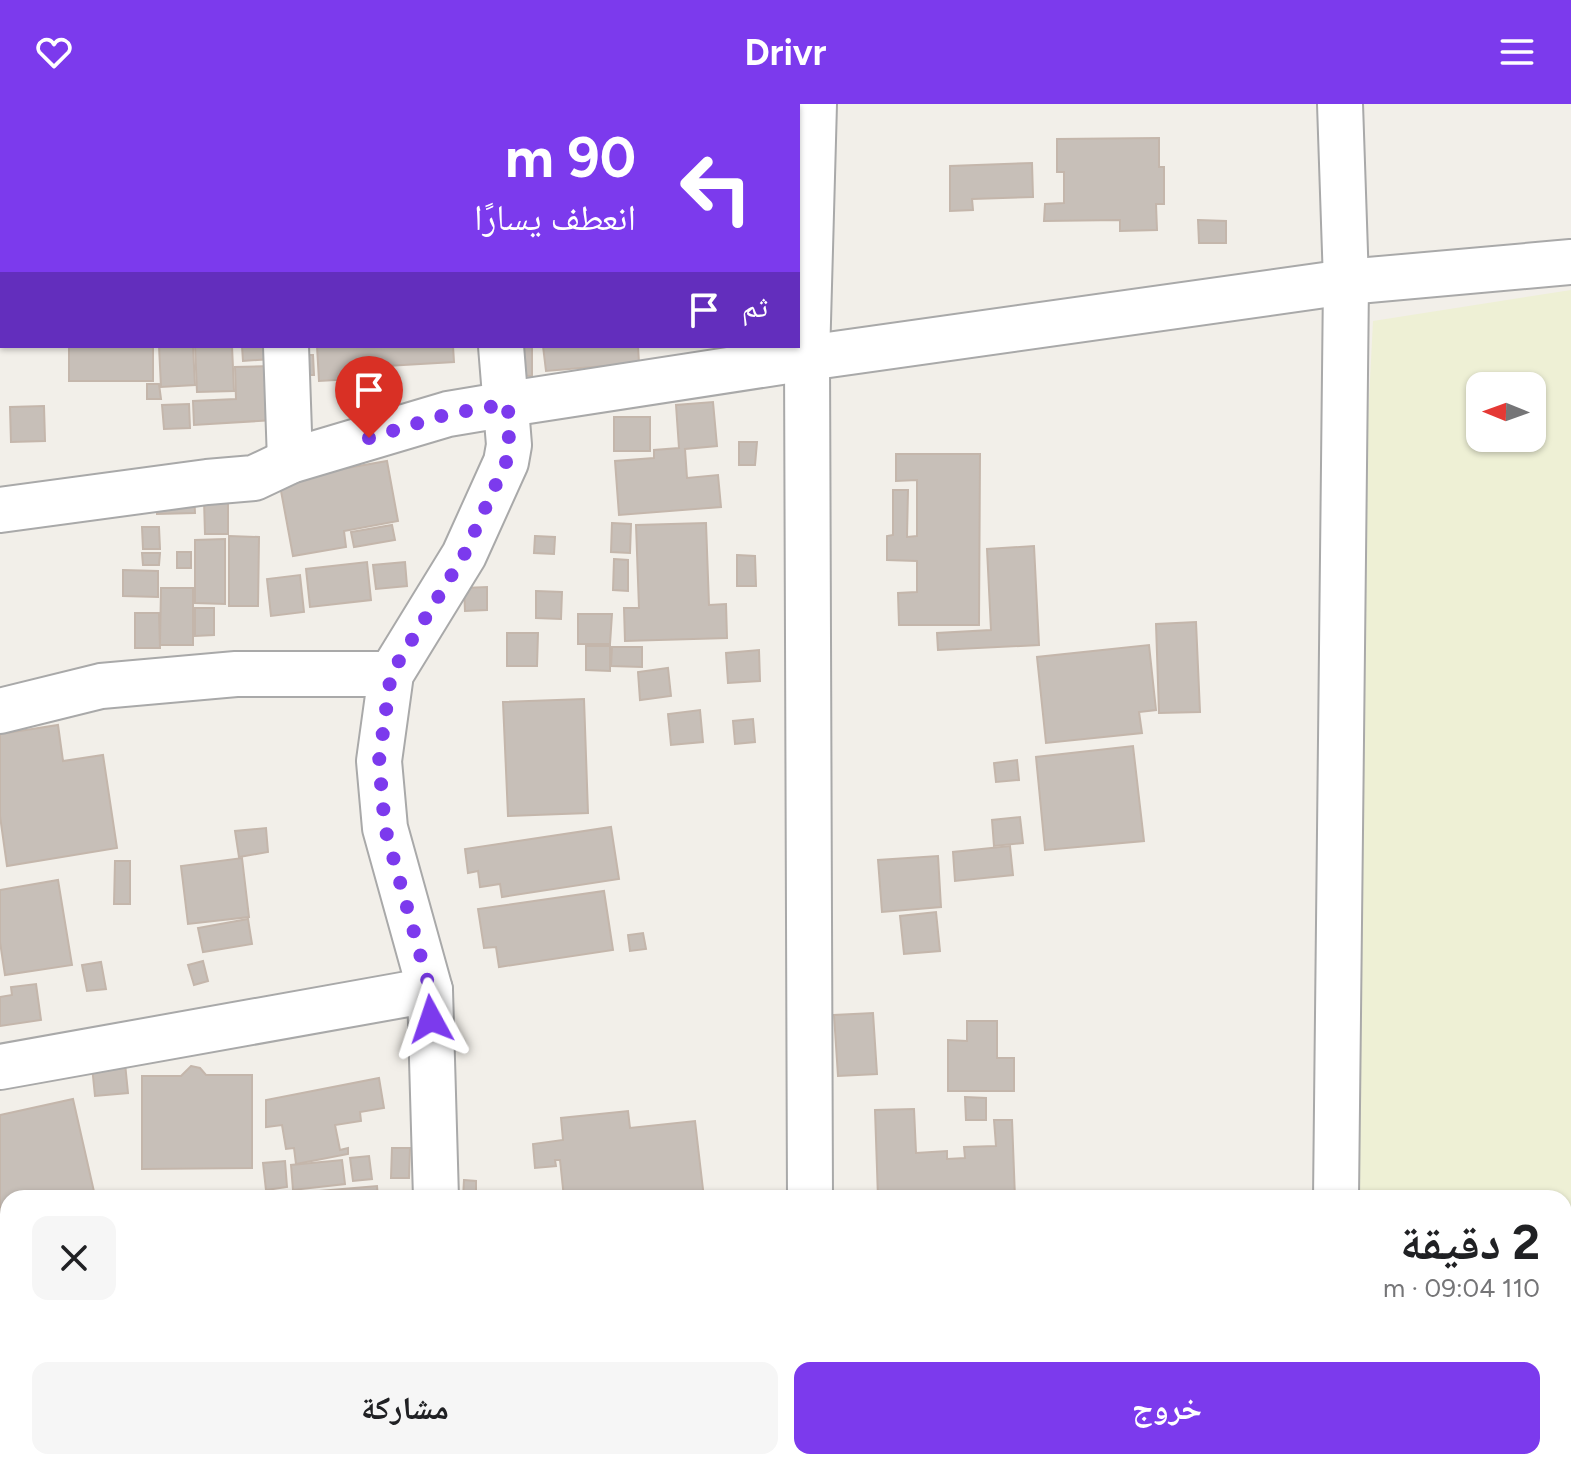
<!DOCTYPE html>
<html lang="ar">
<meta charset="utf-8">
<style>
:root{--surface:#fff;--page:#f6f6f6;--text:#202124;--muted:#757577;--accent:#7c3aed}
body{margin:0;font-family:Figtree,"Noto Naskh Arabic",sans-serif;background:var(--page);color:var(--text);direction:rtl;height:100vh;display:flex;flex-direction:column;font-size:30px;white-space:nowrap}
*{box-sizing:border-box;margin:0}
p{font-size:26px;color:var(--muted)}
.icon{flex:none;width:44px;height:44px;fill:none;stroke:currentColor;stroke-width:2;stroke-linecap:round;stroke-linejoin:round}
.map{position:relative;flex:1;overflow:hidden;direction:ltr}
.side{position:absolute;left:0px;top:1086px;width:1572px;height:280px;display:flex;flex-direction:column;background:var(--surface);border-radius:24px 24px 0 0;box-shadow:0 2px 6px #0004;direction:rtl}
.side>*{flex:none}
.banner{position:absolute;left:0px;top:0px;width:800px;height:244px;box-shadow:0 2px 6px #0004;direction:rtl;background:#7c3aed;color:#fff;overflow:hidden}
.needle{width:52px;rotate:271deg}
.controls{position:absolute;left:1466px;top:268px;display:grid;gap:16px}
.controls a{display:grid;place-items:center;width:80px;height:80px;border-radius:16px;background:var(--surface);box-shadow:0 2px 6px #0004;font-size:40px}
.pin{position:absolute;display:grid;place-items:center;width:68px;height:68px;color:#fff;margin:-82px -34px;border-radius:50% 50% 50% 0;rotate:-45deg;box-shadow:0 0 8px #0007}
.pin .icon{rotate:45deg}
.me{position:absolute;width:88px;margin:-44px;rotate:355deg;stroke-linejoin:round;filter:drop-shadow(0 0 6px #0008)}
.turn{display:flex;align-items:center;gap:28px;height:168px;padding:0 32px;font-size:36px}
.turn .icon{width:104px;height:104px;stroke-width:2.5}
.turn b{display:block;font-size:56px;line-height:68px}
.then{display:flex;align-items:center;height:76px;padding:0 32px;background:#0003;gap:16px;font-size:30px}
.round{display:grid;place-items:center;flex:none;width:84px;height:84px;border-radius:16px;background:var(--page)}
.overview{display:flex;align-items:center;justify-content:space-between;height:136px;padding:0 32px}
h1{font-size:48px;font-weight:700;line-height:60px}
.action{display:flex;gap:16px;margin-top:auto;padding:16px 32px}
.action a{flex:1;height:92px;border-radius:16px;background:var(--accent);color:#fff;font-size:32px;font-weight:700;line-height:92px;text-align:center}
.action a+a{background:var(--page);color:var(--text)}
header{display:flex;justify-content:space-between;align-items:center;height:104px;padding:0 32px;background:var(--accent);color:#fff;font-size:36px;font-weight:700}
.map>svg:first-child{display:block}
.farmland{fill:#eef0d5;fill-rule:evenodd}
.building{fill:#c7bfb8;stroke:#c4b6ab;stroke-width:2}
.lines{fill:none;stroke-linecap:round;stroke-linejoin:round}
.street-casing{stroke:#a9a9a9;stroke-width:48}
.street{stroke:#fff;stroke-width:44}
.route{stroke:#7c3aed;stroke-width:14;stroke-dasharray:0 25.2}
</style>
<header><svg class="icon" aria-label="menu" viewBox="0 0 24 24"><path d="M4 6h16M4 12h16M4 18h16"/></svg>Drivr<svg class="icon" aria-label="heart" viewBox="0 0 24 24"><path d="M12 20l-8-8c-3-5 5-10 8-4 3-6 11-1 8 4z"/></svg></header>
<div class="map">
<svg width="1571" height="1366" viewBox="0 0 1571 1366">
<rect width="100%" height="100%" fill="#f2efe9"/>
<path class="farmland" d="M 1571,186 L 1571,1366 L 1314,1366 L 1315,1358 L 1564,1358 L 1564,1094 L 1328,1094 L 1373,217 ZM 1480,282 L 1532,282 L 1532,334 L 1480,334 Z"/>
<g class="building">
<path d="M 0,0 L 76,0 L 77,2 L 0,4 Z"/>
<path d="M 78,0 L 109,0 L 110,2 L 79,2 Z"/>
<rect x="138" y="0" width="35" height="2"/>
<rect x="178" y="0" width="36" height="2"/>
<path d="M 366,0 L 366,2 L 309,1 L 335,0 Z"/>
<rect x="369" y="0" width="65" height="2"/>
<rect x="564" y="0" width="70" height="2"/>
<path d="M 1159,34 L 1159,63 L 1164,63 L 1164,100 L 1156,100 L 1157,126 L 1120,127 L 1120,116 L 1044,117 L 1045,100 L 1064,99 L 1064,68 L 1057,68 L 1057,35 Z"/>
<path d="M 1032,59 L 1033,93 L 972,95 L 973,106 L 950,107 L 950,62 Z"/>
<path d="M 1198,116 L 1226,117 L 1226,139 L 1199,139 Z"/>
<rect x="69" y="242" width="84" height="35"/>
<path d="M 159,242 L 193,242 L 195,281 L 161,283 Z"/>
<path d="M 195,242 L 232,242 L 234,287 L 197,288 Z"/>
<path d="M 242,242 L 270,242 L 271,255 L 243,257 Z"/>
<path d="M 317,242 L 453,242 L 454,258 L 369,263 L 370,274 L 319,277 Z"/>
<path d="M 511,242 L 532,242 L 532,272 L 511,271 Z"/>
<path d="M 543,242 L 638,242 L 639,259 L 546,267 Z"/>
<path d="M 302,251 L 313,251 L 314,271 L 302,271 Z"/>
<path d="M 272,262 L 274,316 L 194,321 L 193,297 L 236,295 L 235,263 Z"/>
<path d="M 147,280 L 159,280 L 161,295 L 147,295 Z"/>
<path d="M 713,298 L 717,342 L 685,345 L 687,374 L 718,371 L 721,403 L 619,411 L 615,357 L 654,354 L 654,346 L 679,344 L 676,301 Z"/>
<path d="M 189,300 L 190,324 L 164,325 L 162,301 Z"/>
<path d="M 44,302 L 45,337 L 11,338 L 10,303 Z"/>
<rect x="614" y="313" width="36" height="34"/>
<path d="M 739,338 L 757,338 L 755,361 L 739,361 Z"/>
<path d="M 896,350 L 980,350 L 979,521 L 899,521 L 898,489 L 917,488 L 917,457 L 887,456 L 887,432 L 893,431 L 893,386 L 908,386 L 907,433 L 917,432 L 917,376 L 896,377 Z"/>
<path d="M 387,357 L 398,417 L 344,427 L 346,443 L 293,452 L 279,376 Z"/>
<path d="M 157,388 L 194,388 L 195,409 L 157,410 Z"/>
<path d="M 228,395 L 228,430 L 205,430 L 204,396 Z"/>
<path d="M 612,419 L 631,420 L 630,449 L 611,448 Z"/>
<path d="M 706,419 L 709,501 L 726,500 L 727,534 L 625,537 L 624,504 L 639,504 L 636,421 Z"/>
<path d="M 392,421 L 395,436 L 354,443 L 351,428 Z"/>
<path d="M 142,423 L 159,423 L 160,445 L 143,445 Z"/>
<path d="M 229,432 L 259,433 L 258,502 L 229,502 Z"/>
<path d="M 535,432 L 555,433 L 554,450 L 534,449 Z"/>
<path d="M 225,435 L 225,500 L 195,499 L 195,436 Z"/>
<path d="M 1034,442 L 1039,541 L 938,546 L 937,529 L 991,526 L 987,445 Z"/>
<rect x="177" y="448" width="14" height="16"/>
<path d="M 142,449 L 160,449 L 159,461 L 143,461 Z"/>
<path d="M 737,451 L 755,452 L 756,482 L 737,482 Z"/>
<path d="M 614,455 L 628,456 L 628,487 L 613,486 Z"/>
<path d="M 367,458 L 371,496 L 310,503 L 306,465 Z"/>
<path d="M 405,458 L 407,482 L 376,485 L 373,461 Z"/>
<path d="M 123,466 L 158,467 L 158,493 L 123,492 Z"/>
<path d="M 300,471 L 304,508 L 271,512 L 267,475 Z"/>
<path d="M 487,483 L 487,506 L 465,507 L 464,484 Z"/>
<path d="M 161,484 L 193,484 L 193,541 L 160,541 Z"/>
<path d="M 536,487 L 562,488 L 561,515 L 536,514 Z"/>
<path d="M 195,504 L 214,504 L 214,531 L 195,532 Z"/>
<path d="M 135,509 L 159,509 L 160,544 L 135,544 Z"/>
<path d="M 578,510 L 612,510 L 610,540 L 578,540 Z"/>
<path d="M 1196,518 L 1200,608 L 1159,609 L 1156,520 Z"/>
<path d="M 507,529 L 538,529 L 537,562 L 507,562 Z"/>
<path d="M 1149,541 L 1156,606 L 1139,608 L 1142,629 L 1046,639 L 1037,553 Z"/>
<path d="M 586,542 L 610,542 L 610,567 L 586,566 Z"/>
<path d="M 612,543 L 642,543 L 642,563 L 611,562 Z"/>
<path d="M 759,546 L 760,577 L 728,579 L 726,549 Z"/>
<path d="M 668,564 L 671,592 L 640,596 L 638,568 Z"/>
<path d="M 584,595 L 588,709 L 508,712 L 503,598 Z"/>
<path d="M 700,606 L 703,638 L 671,641 L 668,610 Z"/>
<path d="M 753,615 L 755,638 L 735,640 L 733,617 Z"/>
<path d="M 58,621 L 63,657 L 103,651 L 117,744 L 7,762 L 0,712 L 0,630 Z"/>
<path d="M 1133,642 L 1144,737 L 1045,746 L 1036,653 Z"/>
<path d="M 1017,656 L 1019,676 L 996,678 L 994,659 Z"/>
<path d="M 1020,713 L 1023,739 L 994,742 L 992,716 Z"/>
<path d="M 611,723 L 619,775 L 502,793 L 500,780 L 480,783 L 478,767 L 468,769 L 465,745 Z"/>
<path d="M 266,724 L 268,748 L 239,753 L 235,727 Z"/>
<path d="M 1010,742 L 1013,771 L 955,777 L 953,748 Z"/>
<path d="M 938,752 L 941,803 L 882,808 L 878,756 Z"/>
<path d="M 242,754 L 249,813 L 188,820 L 181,762 Z"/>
<path d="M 115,757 L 130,757 L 130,800 L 114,800 Z"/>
<path d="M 58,776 L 72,861 L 5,871 L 0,838 L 0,786 Z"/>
<path d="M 604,787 L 613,846 L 499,863 L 496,843 L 484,844 L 478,805 Z"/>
<path d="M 936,808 L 940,847 L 904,850 L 900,812 Z"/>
<path d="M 248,815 L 252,840 L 203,848 L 198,824 Z"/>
<path d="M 643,829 L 646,845 L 630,847 L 628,831 Z"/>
<path d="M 203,857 L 208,877 L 194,881 L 188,861 Z"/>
<path d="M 101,858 L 106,885 L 87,887 L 82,861 Z"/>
<path d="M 36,880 L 41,916 L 0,922 L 0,893 L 12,891 L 11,883 Z"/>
<path d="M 873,909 L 877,970 L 838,972 L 834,911 Z"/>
<path d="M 967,917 L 997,917 L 997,954 L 1014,954 L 1014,987 L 948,987 L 948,936 L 967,937 Z"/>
<path d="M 125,959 L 128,989 L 95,992 L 92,962 Z"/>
<path d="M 191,962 L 200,964 L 206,971 L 252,971 L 252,1064 L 142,1065 L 142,972 L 181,972 Z"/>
<path d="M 379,974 L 384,1004 L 360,1008 L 361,1017 L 335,1021 L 340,1046 L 348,1044 L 348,1050 L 296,1060 L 294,1044 L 286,1045 L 282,1021 L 266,1023 L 266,996 Z"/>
<path d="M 965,993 L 986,994 L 986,1016 L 966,1016 Z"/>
<path d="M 73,995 L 95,1092 L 8,1094 L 8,1112 L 0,1113 L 0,1011 Z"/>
<path d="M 914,1005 L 916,1049 L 947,1047 L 947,1055 L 965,1054 L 964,1043 L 996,1042 L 994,1016 L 1012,1016 L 1015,1094 L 878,1094 L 875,1006 Z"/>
<path d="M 628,1007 L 630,1024 L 695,1017 L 704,1094 L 564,1094 L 560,1056 L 555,1056 L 556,1062 L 535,1064 L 533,1040 L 563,1036 L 561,1014 Z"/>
<path d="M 392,1044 L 410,1044 L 409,1074 L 391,1074 Z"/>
<path d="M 369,1052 L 372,1075 L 353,1077 L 350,1054 Z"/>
<path d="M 342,1056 L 345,1080 L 293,1086 L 291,1061 Z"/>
<path d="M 285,1057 L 287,1083 L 266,1086 L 263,1059 Z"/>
<path d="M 464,1076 L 476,1077 L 476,1094 L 463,1094 Z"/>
<path d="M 377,1082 L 378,1094 L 260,1093 L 307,1088 Z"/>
<path d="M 8,1131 L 8,1162 L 0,1163 L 0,1132 Z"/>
<path d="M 7,1230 L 8,1262 L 0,1263 L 0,1232 Z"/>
<rect x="18" y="1358" width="32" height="8"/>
<path d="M 64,1358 L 121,1358 L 121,1366 L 65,1366 Z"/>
<rect x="291" y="1358" width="55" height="8"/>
<path d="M 458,1358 L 526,1358 L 481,1366 L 458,1366 Z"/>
<path d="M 623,1358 L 753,1358 L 754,1364 L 624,1366 Z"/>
<rect x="890" y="1358" width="75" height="8"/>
<rect x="992" y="1358" width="28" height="8"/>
<rect x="1180" y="1358" width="24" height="8"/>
</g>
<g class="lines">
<defs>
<g id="street">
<path d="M 277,0 L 277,2"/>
<path d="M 475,0 L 475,2"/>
<path d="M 0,96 L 2,96"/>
<path d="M 286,242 L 290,357"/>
<path d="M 0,406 L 207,378 L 254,374 L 290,357 L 448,310 L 508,300 L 807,254 L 1346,178 L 1571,158"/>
<path d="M 0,607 L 101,582 L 236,570 L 391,570"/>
<path d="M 0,963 L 430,886"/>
<path d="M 436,1094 L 430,886 L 385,724 L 379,657 L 391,570 L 464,451 L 506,358 L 509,341 L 501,242"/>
<path d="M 810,1094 L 807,254 L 814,0"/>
<path d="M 1336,1094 L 1346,178 L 1340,0"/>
<path d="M 0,1303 L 8,1302"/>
<path d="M 441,1358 L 441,1366"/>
<path d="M 801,1366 L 801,1358"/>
<path d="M 1331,1366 L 1332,1358"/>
</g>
</defs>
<use href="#street" class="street-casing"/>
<use href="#street" class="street"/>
</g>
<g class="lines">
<path class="route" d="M 369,334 L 448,310 L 508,300 L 509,341 L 506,358 L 464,451 L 391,570 L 379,657 L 385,724 L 430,886 L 431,915"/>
</g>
</svg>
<div class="controls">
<a><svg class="needle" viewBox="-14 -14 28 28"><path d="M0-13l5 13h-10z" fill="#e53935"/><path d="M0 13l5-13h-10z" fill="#757577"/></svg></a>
</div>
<div class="pin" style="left:369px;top:334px;background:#d93025"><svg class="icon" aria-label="arrive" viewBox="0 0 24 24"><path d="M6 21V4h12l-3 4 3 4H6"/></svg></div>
<svg class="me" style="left:431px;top:915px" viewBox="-20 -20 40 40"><path d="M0-17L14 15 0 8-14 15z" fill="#7c3aed" stroke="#fff" stroke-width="4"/></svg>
<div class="banner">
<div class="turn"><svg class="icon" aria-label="left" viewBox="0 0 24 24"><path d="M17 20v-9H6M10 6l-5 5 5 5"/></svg><div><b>90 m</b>انعطف يسارًا</div></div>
<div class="then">ثم<svg class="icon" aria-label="arrive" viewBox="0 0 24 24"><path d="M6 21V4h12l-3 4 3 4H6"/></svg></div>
</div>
<section class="side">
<div class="overview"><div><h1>2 دقيقة</h1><p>110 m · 09:04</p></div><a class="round"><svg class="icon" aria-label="close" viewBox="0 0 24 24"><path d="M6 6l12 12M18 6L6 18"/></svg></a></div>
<div class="action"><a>خروج</a><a>مشاركة</a></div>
</section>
</div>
